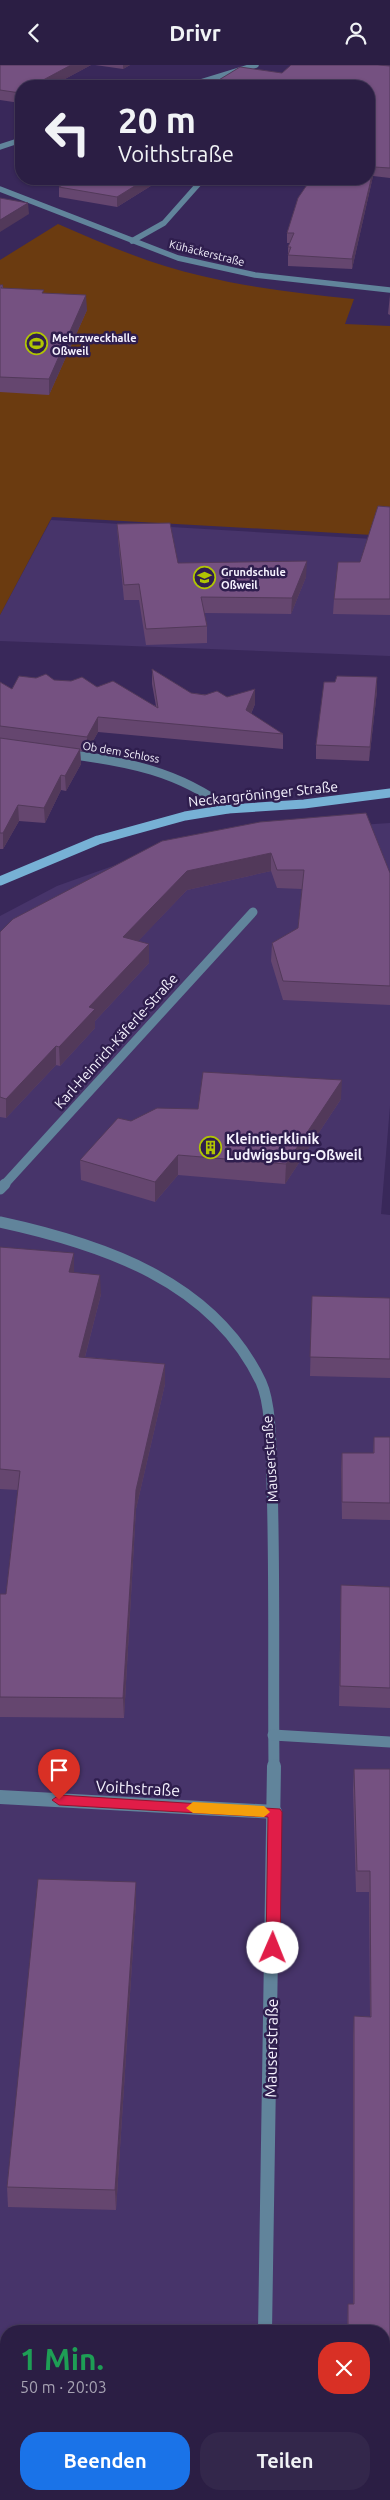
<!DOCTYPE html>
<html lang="de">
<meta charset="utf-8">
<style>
:root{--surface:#2b1e44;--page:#33274b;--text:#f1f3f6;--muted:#a6a2b2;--line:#473c5d;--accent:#1a73e8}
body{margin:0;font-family:Ubuntu,sans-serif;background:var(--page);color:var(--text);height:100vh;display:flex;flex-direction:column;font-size:19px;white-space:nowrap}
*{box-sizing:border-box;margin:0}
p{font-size:16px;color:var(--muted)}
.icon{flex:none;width:28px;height:28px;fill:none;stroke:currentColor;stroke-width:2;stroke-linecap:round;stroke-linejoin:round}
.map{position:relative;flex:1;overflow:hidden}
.panel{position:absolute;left:0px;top:2260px;width:390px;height:175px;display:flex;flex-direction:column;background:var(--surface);border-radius:20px 20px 0 0;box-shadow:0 1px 4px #0004,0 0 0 1px var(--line)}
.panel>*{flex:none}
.guide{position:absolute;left:15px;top:15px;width:360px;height:105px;border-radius:20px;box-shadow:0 1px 4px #0004,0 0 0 1px var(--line);background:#2b1e44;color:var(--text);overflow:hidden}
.pin{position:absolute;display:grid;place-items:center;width:42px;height:42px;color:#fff;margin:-51px -21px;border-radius:50% 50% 50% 0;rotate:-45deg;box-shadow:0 0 5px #0007}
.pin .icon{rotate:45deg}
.me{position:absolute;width:55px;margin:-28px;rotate:1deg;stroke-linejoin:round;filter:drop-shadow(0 0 4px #0008)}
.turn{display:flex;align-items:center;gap:18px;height:105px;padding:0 20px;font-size:22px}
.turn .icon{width:65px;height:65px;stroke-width:2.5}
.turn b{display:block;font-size:35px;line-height:42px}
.round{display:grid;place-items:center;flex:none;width:52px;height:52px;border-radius:20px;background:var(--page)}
.overview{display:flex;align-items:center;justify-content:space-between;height:85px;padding:0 20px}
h1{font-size:30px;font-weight:700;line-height:38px;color:#1e9e55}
.button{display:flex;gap:10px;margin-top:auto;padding:10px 20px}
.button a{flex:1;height:58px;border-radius:20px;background:var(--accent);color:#fff;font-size:20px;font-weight:700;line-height:58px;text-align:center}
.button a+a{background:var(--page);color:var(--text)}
header{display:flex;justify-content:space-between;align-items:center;height:65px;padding:0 20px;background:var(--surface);font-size:22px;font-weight:700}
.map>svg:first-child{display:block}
.built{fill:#47346a;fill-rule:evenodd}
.green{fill:#6b3b10}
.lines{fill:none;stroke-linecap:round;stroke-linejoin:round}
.street-far3{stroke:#61849b;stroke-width:5.5}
.street-far2{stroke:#61849b;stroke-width:9}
.street-far1{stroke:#61849b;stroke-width:11}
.street{stroke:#61849b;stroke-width:14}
.secondary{stroke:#77b1d5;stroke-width:9}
.wall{fill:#65466f}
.shaded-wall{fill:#52395a}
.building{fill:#755181;stroke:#52395a}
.route{fill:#e11d48;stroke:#92132f}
.slow{fill:#f59e0b}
.labels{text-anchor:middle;stroke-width:5;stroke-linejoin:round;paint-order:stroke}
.far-street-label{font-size:11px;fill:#f5f2fe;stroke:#2f1e4e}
.far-poi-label{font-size:11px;font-weight:bold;fill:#f5f2fe;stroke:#2f1e4e;text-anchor:start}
.street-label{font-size:14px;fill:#f5f2fe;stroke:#2f1e4e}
.poi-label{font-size:14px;font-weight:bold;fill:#f5f2fe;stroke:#2f1e4e;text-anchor:start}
.near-street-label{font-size:16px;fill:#f5f2fe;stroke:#2f1e4e}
</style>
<header><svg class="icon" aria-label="back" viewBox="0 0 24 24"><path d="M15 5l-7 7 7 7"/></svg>Drivr<svg class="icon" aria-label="person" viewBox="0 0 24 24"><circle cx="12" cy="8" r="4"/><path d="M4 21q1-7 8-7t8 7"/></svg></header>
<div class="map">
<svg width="390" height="2435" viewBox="0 0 390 2435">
<rect width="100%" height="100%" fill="#39285a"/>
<g class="built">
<path d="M 51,455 L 390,475 L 390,591 L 0,576 L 0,550 Z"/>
<path d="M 390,758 L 390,1041 L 381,1149 L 390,1150 L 390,2435 L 0,2435 L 0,851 L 57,821 L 149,788 L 250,767 ZM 6,2266 L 384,2266 L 384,2429 L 6,2429 Z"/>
</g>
<path class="green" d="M 58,159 C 104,179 152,200 202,211 C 252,223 303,229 354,234 L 345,259 L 390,261 L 390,471 L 52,452 L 0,550 L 0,195 Z"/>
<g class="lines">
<g class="street-far3">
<path d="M 188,21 L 256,0"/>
<path d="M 0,82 L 21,75"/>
<path d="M 0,124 L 178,193 L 255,210 L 390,225"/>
<path d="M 132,176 L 164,158 L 203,114"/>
</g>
<g class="street-far2">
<path d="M 67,689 C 128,697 178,706 228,744"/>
<path d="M 4,1120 L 253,847"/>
</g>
<g class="street-far1">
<path d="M 0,1124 L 5,1119"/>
<path d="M 0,1157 C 102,1179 213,1216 261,1317 C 272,1341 271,1391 272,1418 C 275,1513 273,1607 274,1702"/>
<path d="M 273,1670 L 390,1677"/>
</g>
<g class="street">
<path d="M 0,1732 L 275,1747"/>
<path d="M 265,2266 L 274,1701"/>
<path d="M 257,2435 L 258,2429"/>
</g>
<path class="secondary" d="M 0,816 L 98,775 L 185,751 L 228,744 L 304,739 L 390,728"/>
</g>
<g class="wall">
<path d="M 0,0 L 91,0 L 20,38 L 0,35 Z"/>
<path d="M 95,0 L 130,0 L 123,4 Z"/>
<path d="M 390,1 L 390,113 L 373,111 L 352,204 L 288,201 L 288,182 L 290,178 L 287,178 L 287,168 L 369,114 L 282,8 Z"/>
<path d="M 162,114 L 117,142 L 59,132 L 59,122 Z"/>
<path d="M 0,220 L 3,220 L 3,223 L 44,228 L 87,245 L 49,330 L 0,327 Z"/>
<path d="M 390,230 L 390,250 L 388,249 Z"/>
<path d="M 390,442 L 390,550 L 333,549 L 334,534 L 360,497 Z"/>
<path d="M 117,459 L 178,498 L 306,512 L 291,549 L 204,548 L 207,561 L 207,578 L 146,580 L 139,535 L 124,535 L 118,474 Z"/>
<path d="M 152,604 L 191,628 L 227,632 L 255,639 L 251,649 L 283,669 L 283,684 L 98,667 L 87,687 L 80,686 L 81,699 L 66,726 L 61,725 L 45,758 L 19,756 L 3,784 L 0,784 L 0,617 L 12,624 L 54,615 L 97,622 L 156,641 L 152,619 Z"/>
<path d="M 377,612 L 377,626 L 369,696 L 316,694 L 316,680 L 335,617 Z"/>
<path d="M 260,757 L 390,808 L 390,940 L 283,935 L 271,896 L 272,878 L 298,863 L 302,824 L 277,823 L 271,806 L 187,825 L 138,876 L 149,898 L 95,956 L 95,963 L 60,1001 L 56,1000 L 6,1053 L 0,1052 L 0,867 Z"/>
<path d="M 341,1034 L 285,1119 L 178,1110 L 155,1137 L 81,1115 L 80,1095 L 131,1056 L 198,1044 Z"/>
<path d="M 0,1182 L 74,1208 L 101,1229 L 85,1292 L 165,1299 L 165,1319 L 136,1444 L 124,1653 L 0,1652 L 0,1529 L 6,1529 L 18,1425 L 0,1424 Z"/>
<path d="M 312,1231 L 390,1233 L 390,1313 L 310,1311 Z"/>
<path d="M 374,1372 L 390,1372 L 390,1455 L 342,1454 L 341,1404 L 342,1388 L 373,1388 Z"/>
<path d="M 341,1520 L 390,1522 L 390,1643 L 339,1641 Z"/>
<path d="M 354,1704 L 390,1704 L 390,2435 L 347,2435 L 347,2429 L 384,2429 L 384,2266 L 347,2266 L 348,2239 L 353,2239 L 353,1972 L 354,1951 L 370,1952 L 369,1827 L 356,1827 L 353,1725 Z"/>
<path d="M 136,1817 L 136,1837 L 116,2145 L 8,2142 L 7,2122 Z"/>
</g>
<g class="shaded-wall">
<path d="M 71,0 L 91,0 L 52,21 L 32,21 Z"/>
<path d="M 123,0 L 130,0 L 123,4 Z"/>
<path d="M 21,27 L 21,38 L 20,38 L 20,28 Z"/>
<path d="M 374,102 L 373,111 L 352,204 L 352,194 Z"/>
<path d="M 146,114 L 162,114 L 117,142 L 117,132 Z"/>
<path d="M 28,138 L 29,149 L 0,167 L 0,155 Z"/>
<path d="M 86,230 L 87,245 L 49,330 L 49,314 Z"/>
<path d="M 307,496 L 306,512 L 291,549 L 292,533 Z"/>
<path d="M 377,612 L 377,626 L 369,696 L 370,682 Z"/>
<path d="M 255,624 L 255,639 L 246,660 L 246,645 Z"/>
<path d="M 98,652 L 98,667 L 87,687 L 87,672 Z"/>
<path d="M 80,684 L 81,699 L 66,726 L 65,711 Z"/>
<path d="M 61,710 L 61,725 L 45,758 L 44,743 Z"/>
<path d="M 18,740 L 19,756 L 3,784 L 3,768 Z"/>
<path d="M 271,788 L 271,806 L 187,825 L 124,891 L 123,872 L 187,806 Z"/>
<path d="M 149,879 L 149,898 L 95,956 L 95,963 L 60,1001 L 59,982 L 89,942 Z"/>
<path d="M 56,981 L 56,1000 L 6,1053 L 6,1034 Z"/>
<path d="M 342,1015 L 341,1034 L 285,1119 L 286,1099 Z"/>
<path d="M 178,1090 L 178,1110 L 155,1137 L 155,1117 Z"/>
<path d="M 74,1188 L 74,1207 L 69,1226 L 69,1207 Z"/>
<path d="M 100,1210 L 101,1229 L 80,1311 L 79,1292 Z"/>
<path d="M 165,1299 L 165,1319 L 136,1444 L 124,1653 L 123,1633 L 136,1425 Z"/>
<path d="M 136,1817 L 136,1837 L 116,2145 L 115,2125 Z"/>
</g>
<g class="building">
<path d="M 0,0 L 71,0 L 32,21 L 21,21 L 21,27 L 20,28 L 0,25 Z"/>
<path d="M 291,0 L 378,0 L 390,1 L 390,103 L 374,102 L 352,194 L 288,190 L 291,182 L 288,182 L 294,168 L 287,168 L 298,133 L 311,114 L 369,114 L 369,21 L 209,21 L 240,2 L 282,8 Z"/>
<path d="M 73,114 L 146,114 L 117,132 L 59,122 Z"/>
<path d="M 0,133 L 28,138 L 0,155 Z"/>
<path d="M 0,220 L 3,220 L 1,223 L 44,225 L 42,228 L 86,230 L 49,314 L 0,312 Z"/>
<path d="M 378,441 L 390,442 L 390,534 L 334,534 L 338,497 L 360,497 Z"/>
<path d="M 170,458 L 178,498 L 307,496 L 292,533 L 201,532 L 207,561 L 146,564 L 139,519 L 124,520 L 117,459 Z"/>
<path d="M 152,604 L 191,628 L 205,630 L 217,626 L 227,632 L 255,624 L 246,645 L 283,669 L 98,652 L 87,672 L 0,661 L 0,617 L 12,624 L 19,611 L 36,613 L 46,609 L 54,615 L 71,616 L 82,612 L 97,622 L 113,616 L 158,643 Z"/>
<path d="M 337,611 L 377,612 L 370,682 L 316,680 L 324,617 L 335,617 Z"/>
<path d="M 0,673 L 80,684 L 65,711 L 61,710 L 44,743 L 18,740 L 3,768 L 0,768 Z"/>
<path d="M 366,748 L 390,808 L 390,921 L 283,916 L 272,878 L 298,863 L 304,805 L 277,805 L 271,788 L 187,806 L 123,872 L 149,879 L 89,942 L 95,944 L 59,982 L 56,981 L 6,1034 L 0,1032 L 0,867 L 13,854 L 162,776 L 260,757 Z"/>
<path d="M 203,1007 L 342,1015 L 286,1099 L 178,1090 L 155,1117 L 80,1095 L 118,1053 L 131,1056 L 157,1043 L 198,1044 Z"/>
<path d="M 0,1182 L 74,1188 L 69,1207 L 100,1210 L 79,1292 L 165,1299 L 136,1425 L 123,1633 L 0,1632 L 0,1529 L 6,1529 L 20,1406 L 0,1404 Z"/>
<path d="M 312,1231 L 390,1233 L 390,1294 L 310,1292 Z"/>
<path d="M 374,1372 L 390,1372 L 390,1438 L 342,1437 L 342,1388 L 374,1388 Z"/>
<path d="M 341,1520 L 390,1522 L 390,1623 L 340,1621 Z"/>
<path d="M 354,1704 L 390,1704 L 390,2435 L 348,2435 L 348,2429 L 384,2429 L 384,2266 L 348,2266 L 348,2239 L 354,2239 L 354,1951 L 371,1952 L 370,1806 L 357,1806 Z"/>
<path d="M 38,1814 L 136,1817 L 115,2125 L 7,2122 Z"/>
</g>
<path class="route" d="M 59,1730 L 280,1744 L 282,1747 L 280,1883 L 278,1887 L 268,1887 L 266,1883 L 268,1752 L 59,1740 L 52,1735 Z"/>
<path class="slow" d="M 193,1737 L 264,1741 L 270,1747 L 264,1752 L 193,1748 L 186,1743 Z"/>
<defs>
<symbol id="stadium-ring" viewBox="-11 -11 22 22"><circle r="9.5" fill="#2f1e4e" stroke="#b0c503" stroke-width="1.5"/><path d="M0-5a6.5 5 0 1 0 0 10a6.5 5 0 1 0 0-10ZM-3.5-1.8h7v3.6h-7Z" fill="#b0c503"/></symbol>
<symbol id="school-ring" viewBox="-11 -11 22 22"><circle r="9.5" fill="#2f1e4e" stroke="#b0c503" stroke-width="1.5"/><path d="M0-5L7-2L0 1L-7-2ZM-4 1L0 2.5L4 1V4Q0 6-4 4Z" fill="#b0c503"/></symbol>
<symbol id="building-ring" viewBox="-11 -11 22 22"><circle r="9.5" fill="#2f1e4e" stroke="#b0c503" stroke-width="1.5"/><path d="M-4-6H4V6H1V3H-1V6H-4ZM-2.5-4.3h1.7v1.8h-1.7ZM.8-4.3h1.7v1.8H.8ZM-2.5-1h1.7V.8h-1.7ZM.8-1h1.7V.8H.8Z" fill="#b0c503"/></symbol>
</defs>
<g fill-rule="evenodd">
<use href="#stadium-ring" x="24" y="266" width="25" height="25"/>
<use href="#school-ring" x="192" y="500" width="25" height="25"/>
<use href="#building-ring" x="198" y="1070" width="25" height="25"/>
</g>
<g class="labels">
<g class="far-street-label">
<text transform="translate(207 188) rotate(14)" y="4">Kühäckerstraße</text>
<text transform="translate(121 687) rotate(10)" y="4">Ob dem Schloss</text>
</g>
<g class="far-poi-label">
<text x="52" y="277">Mehrzweckhalle<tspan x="52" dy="13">Oßweil</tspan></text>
<text x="221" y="511">Grundschule<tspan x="221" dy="13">Oßweil</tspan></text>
</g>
<g class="street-label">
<text transform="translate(263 729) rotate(-6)" y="5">Neckargröninger Straße</text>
<text transform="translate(116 976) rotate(-48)" y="5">Karl-Heinrich-Käferle-Straße</text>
<text transform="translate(270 1394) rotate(-94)" y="5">Mauserstraße</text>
</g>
<g class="poi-label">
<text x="226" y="1079">Kleintierklinik<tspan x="226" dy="16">Ludwigsburg-Oßweil</tspan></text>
</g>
<g class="near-street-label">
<text transform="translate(138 1723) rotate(3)" y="6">Voithstraße</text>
<text transform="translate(271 1983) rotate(-89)" y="6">Mauserstraße</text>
</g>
</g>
</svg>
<div class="pin" style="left:59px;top:1735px;background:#d93025"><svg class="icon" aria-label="arrive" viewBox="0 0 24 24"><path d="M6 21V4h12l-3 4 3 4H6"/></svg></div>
<svg class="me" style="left:273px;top:1883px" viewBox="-20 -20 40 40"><circle r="19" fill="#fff"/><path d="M0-13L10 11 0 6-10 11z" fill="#e11d48"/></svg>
<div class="guide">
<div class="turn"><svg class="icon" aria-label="left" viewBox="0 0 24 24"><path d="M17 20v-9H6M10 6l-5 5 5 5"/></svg><div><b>20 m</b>Voithstraße</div></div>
</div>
<section class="panel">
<div class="overview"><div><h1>1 Min.</h1><p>50 m · 20:03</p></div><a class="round" style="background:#d93025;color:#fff"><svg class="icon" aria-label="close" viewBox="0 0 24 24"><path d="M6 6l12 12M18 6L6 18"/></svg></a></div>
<div class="button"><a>Beenden</a><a>Teilen</a></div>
</section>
</div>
